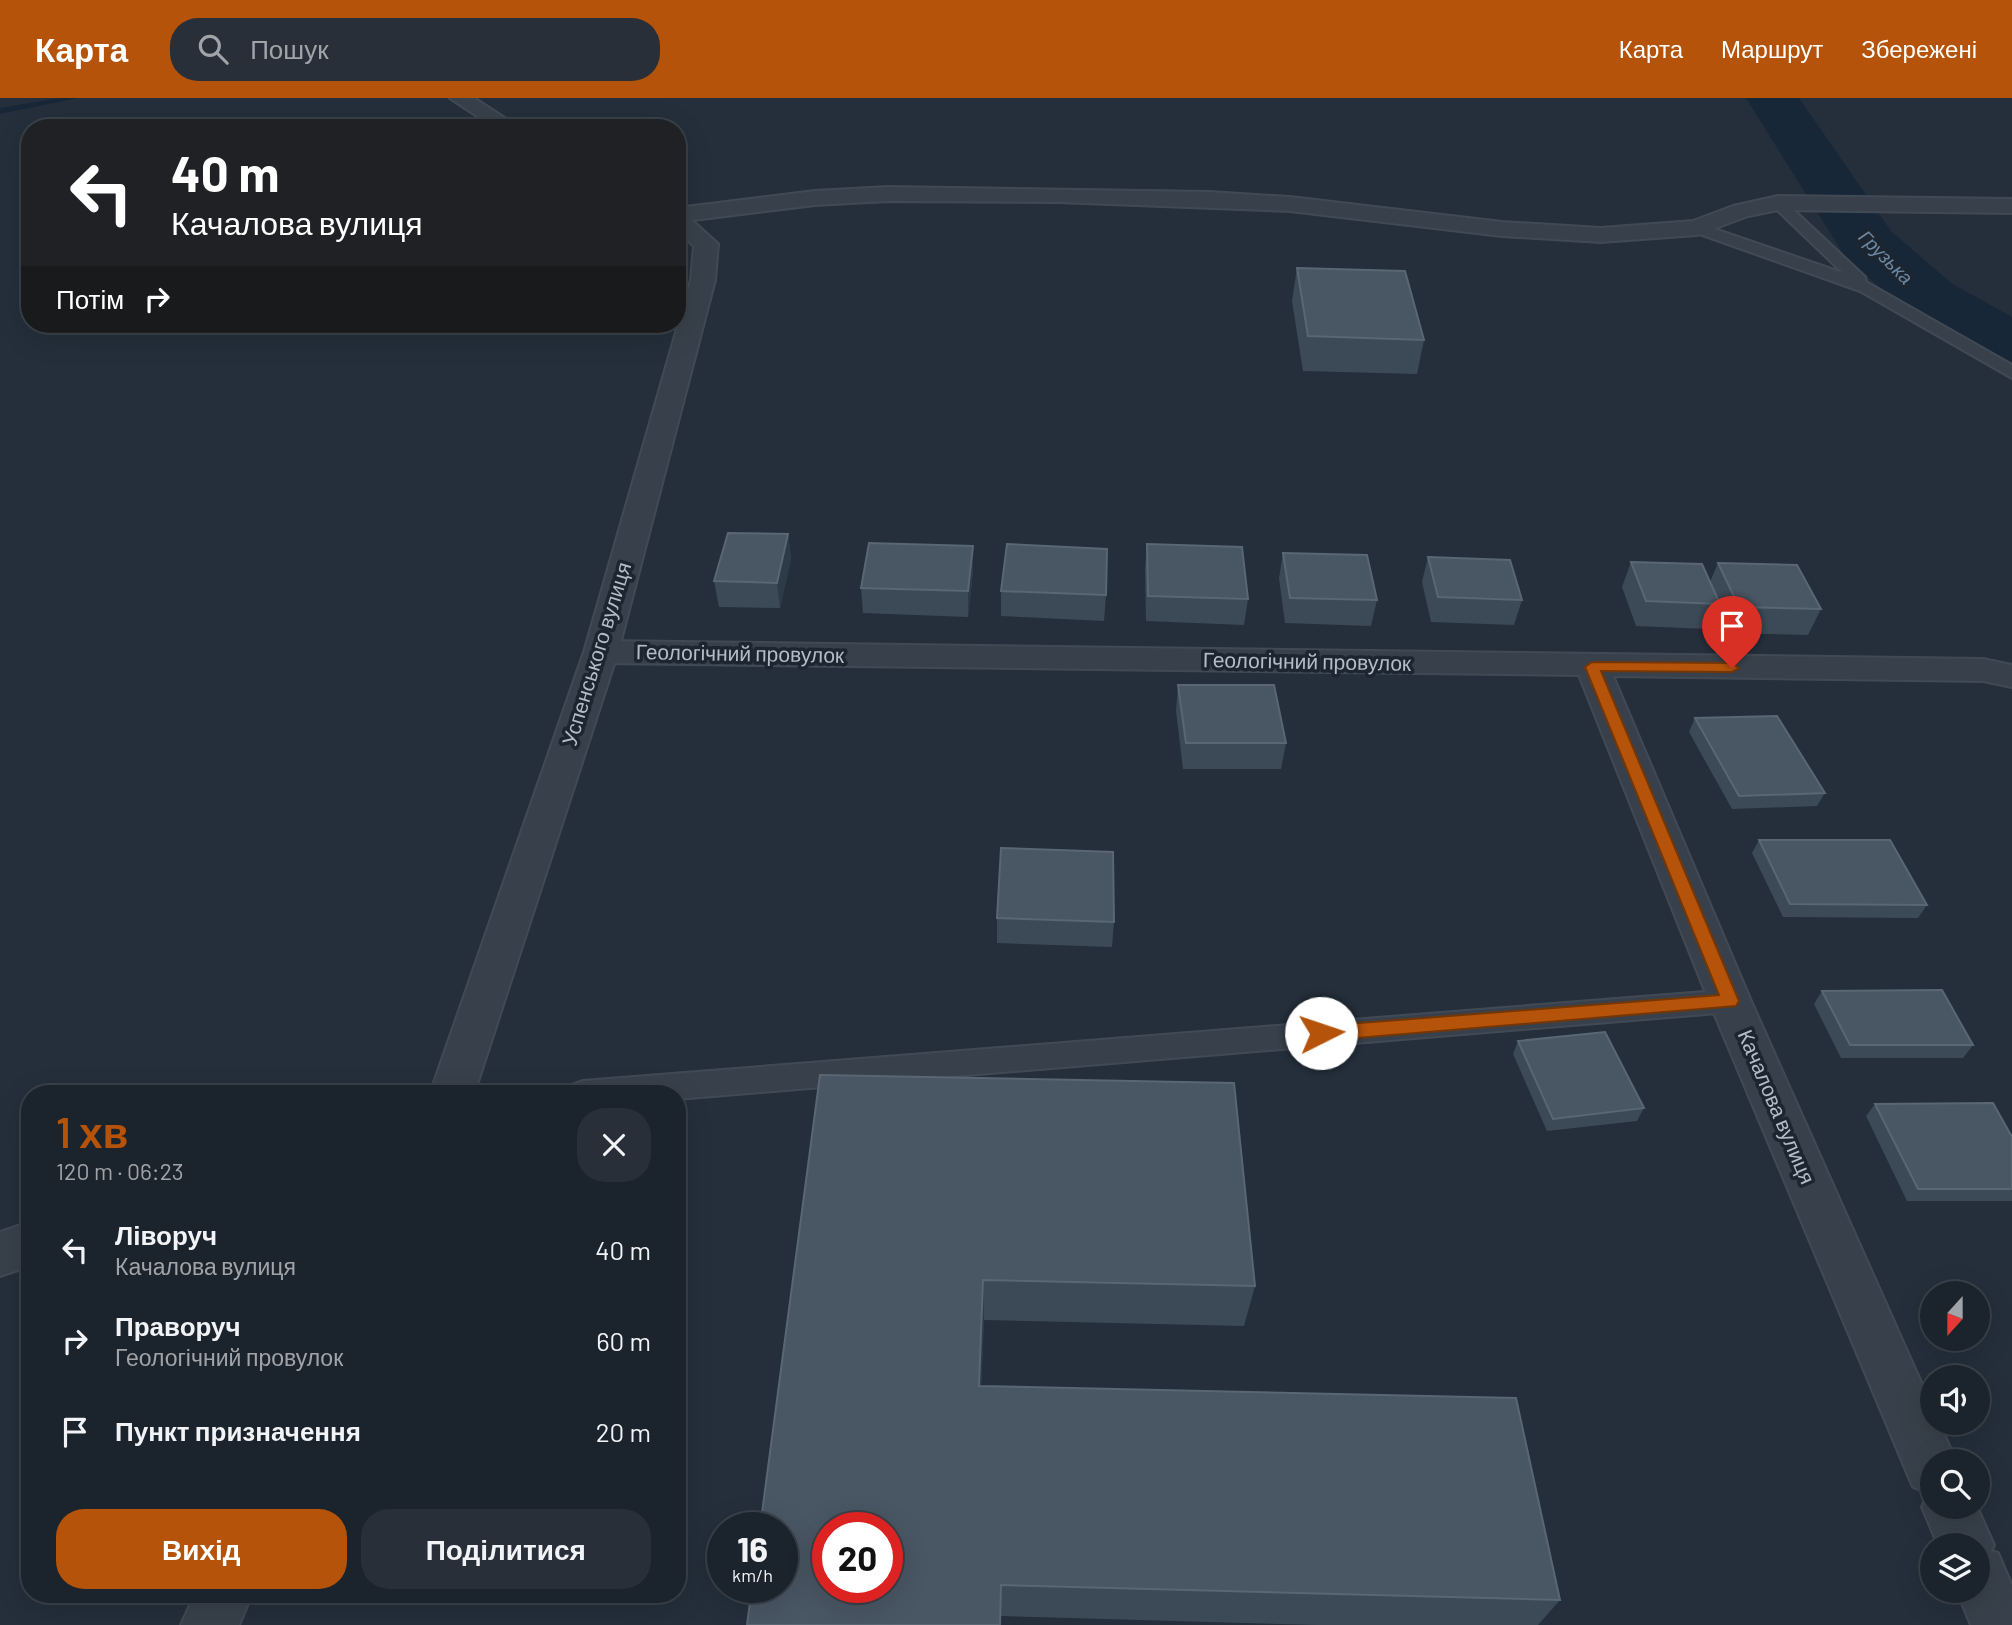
<!DOCTYPE html>
<html lang="uk">
<meta charset="utf-8">
<style>
:root{--surface:#1b232c;--page:#282f38;--text:#f1f3f6;--muted:#a0a4a9;--line:#394048;--accent:#b45309}
body{margin:0;font-family:Barlow,sans-serif;background:var(--page);color:var(--text);height:100vh;display:flex;flex-direction:column;font-size:26px;white-space:nowrap}
*{box-sizing:border-box;margin:0}
p{font-size:23px;color:var(--muted)}
.icon{flex:none;width:38px;height:38px;fill:none;stroke:currentColor;stroke-width:2;stroke-linecap:round;stroke-linejoin:round}
.map{position:relative;flex:1;overflow:hidden}
.details{position:absolute;left:21px;top:987px;width:665px;height:518px;display:flex;flex-direction:column;background:var(--surface);border-radius:28px;box-shadow:0 7px 28px #0002,0 0 0 2px var(--line)}
.details>*{flex:none}
.hud{position:absolute;left:21px;top:21px;width:665px;height:214px;border-radius:28px;box-shadow:0 7px 28px #0002,0 0 0 2px var(--line);background:#202124;color:#fff;overflow:hidden}
.needle{width:46px;rotate:201deg}
.fabs{position:absolute;left:1920px;top:1183px;display:grid;gap:14px}
.fabs a{display:grid;place-items:center;width:70px;height:70px;border-radius:50%;background:var(--surface);box-shadow:0 7px 28px #0002,0 0 0 2px var(--line);font-size:35px}
.speed{position:absolute;left:707px;top:1414px;display:flex;gap:14px;font-size:35px;font-weight:700;text-align:center}
.speed>*{display:grid;place-content:center;width:91px;height:91px;border-radius:50%;background:var(--surface);box-shadow:0 7px 28px #0002,0 0 0 2px var(--line);line-height:1}
.speed small{font-size:18px;font-weight:400}
.speed .limit{border:10px solid #d22;background:#fff;color:#111}
.pin{position:absolute;display:grid;place-items:center;width:60px;height:60px;color:#fff;margin:-72px -30px;border-radius:50% 50% 50% 0;rotate:-45deg;box-shadow:0 0 7px #0007}
.pin .icon{rotate:45deg}
.me{position:absolute;width:77px;margin:-38px;rotate:86deg;stroke-linejoin:round;filter:drop-shadow(0 0 5px #0008)}
.turn{display:flex;align-items:center;gap:24px;height:147px;padding:0 35px;font-size:32px}
.turn .icon{width:91px;height:91px;stroke-width:2.5}
.turn b{display:block;font-size:49px;line-height:60px}
.then{display:flex;align-items:center;height:66px;padding:0 35px;background:#0003;gap:14px;font-size:26px}
.round{display:grid;place-items:center;flex:none;width:74px;height:74px;border-radius:28px;background:var(--page)}
.overview{display:flex;align-items:center;justify-content:space-between;height:119px;padding:0 35px}
h1{font-size:42px;font-weight:600;line-height:52px;color:var(--accent)}
.action{display:flex;gap:14px;margin-top:auto;padding:14px 35px}
.action a{flex:1;height:80px;border-radius:28px;background:var(--accent);color:#fff;font-size:28px;font-weight:600;line-height:80px;text-align:center}
.action a+a{background:var(--page);color:var(--text)}
ul{padding:0;list-style:none}
li{display:flex;align-items:center;gap:21px;height:91px;padding:0 35px}
li div{flex:1}
li b{display:block;font-size:26px}
li em{font-style:normal}
header{display:flex;align-items:center;gap:42px;box-sizing:border-box;height:98px;padding:0 35px;background:var(--accent);color:#fff}
header strong{font-size:33px}
nav{display:flex;gap:38px;margin-inline-start:auto;font-size:24px}
.search{width:490px;height:63px;background:var(--page);display:flex;align-items:center;gap:18px;box-sizing:border-box;padding:0 24px;border-radius:28px;color:var(--muted);font-size:26px}
.map>svg:first-child{display:block}
.lines{fill:none;stroke-linecap:round;stroke-linejoin:round}
.stream{fill:#182738;fill-rule:evenodd}
.river{fill:#182738;fill-rule:evenodd}
.service-casing{stroke:#414a54;stroke-width:4}
.minor-casing{stroke:#414a54;stroke-width:4}
.tertiary-casing{stroke:#414a54;stroke-width:4}
.service{fill:#38414b;fill-rule:evenodd}
.minor{fill:#38414b;fill-rule:evenodd}
.tertiary{fill:#38414b;fill-rule:evenodd}
.wall{fill:#3c4a57}
.shaded-wall{fill:#2d3a47}
.building{fill:#495663;stroke:#596673;stroke-width:2;fill-rule:evenodd}
.route{fill:#b45309;stroke:#753606;stroke-width:2}
.labels{text-anchor:middle;stroke-width:7;stroke-linejoin:round;paint-order:stroke}
.far-water-label{font-size:19px;font-style:italic;fill:#6e89a4;stroke:#1d2630}
.street-label{font-size:21px;fill:#b3bcc7;stroke:#1d2630}
</style>
<header>
<strong>Карта</strong>
<div class="search"><svg class="icon" aria-label="search" viewBox="0 0 24 24"><circle cx="10" cy="10" r="6"/><path d="M15 15l6 6"/></svg>Пошук</div>
<nav><a>Карта</a><a>Маршрут</a><a>Збережені</a></nav>
</header>
<div class="map">
<svg width="2012" height="1527" viewBox="0 0 2012 1527">
<rect width="100%" height="100%" fill="#242f3b"/>
<g class="lines">
<path class="stream" d="M 59,0 L 78,0 L 0,16 L 0,10 Z"/>
<path class="river" d="M 1746,0 L 1799,0 L 1891,133 L 1951,185 L 2012,219 L 2012,268 L 1988,262 L 1905,213 L 1844,157 Z"/>
<defs>
<g id="service">
<path d="M 1778,100 L 1783,102 L 1865,179 L 1866,184 L 2012,267 L 2012,280 L 1860,193 L 1691,133 L 1689,130 L 1691,127 L 1703,127 L 1843,175 L 1773,108 L 1770,105 Z"/>
<path d="M 1730,892 L 1740,895 L 1744,903 L 1740,911 L 1730,914 L 677,1001 L 677,996 L 568,996 L 572,987 L 583,983 Z"/>
</g>
<g id="minor">
<path d="M 888,89 L 1209,94 L 1290,99 L 1502,124 L 1601,130 L 1693,123 L 1733,108 L 1778,98 L 2012,101 L 2012,115 L 1778,112 L 1748,118 L 1697,137 L 1601,144 L 1502,138 L 1290,113 L 1058,104 L 888,103 L 815,107 L 677,124 L 677,110 L 815,93 Z"/>
<path d="M 601,543 L 1983,561 L 2012,567 L 2012,589 L 1983,583 L 1613,578 L 1751,903 L 1932,1309 L 1932,1325 L 1939,1325 L 1956,1363 L 1932,1363 L 1932,1409 L 1977,1409 L 1994,1447 L 1991,1453 L 1998,1455 L 2012,1488 L 2012,1527 L 1971,1527 L 1957,1493 L 1978,1493 L 1978,1447 L 1938,1447 L 1922,1409 L 1928,1395 L 1913,1389 L 1709,903 L 1579,577 L 601,565 L 589,561 L 584,554 L 589,547 Z"/>
<path d="M 30,1124 L 30,1168 L 0,1178 L 0,1134 Z"/>
</g>
<g id="tertiary">
<path d="M 450,0 L 474,0 L 520,30 L 495,30 Z"/>
<path d="M 677,114 L 685,116 L 718,146 L 715,182 L 618,554 L 474,996 L 430,996 L 584,554 L 691,182 L 694,148 L 677,133 Z"/>
<path d="M 195,1496 L 252,1496 L 239,1527 L 181,1527 Z"/>
</g>
</defs>
<use href="#service" class="service-casing"/>
<use href="#minor" class="minor-casing"/>
<use href="#tertiary" class="tertiary-casing"/>
<use href="#service" class="service"/>
<use href="#minor" class="minor"/>
<use href="#tertiary" class="tertiary"/>
</g>
<g class="wall">
<path d="M 1297,170 L 1424,242 L 1417,276 L 1303,273 L 1292,203 Z"/>
<path d="M 788,436 L 791,461 L 780,510 L 719,509 L 714,483 Z"/>
<path d="M 1147,446 L 1248,501 L 1244,527 L 1146,523 L 1145,471 Z"/>
<path d="M 1283,455 L 1377,502 L 1371,528 L 1285,525 L 1279,480 Z"/>
<path d="M 1428,459 L 1522,502 L 1514,527 L 1431,524 L 1422,484 Z"/>
<path d="M 1631,464 L 1710,484 L 1718,465 L 1821,511 L 1808,537 L 1727,535 L 1717,512 L 1708,531 L 1636,528 L 1622,489 Z"/>
<path d="M 973,473 L 968,519 L 863,515 L 861,490 Z"/>
<path d="M 1001,493 L 1106,497 L 1104,523 L 1001,518 Z"/>
<path d="M 1178,587 L 1286,645 L 1281,671 L 1183,671 L 1176,613 Z"/>
<path d="M 1695,620 L 1825,695 L 1817,708 L 1732,711 L 1689,634 Z"/>
<path d="M 1759,742 L 1927,807 L 1918,820 L 1783,819 L 1752,755 Z"/>
<path d="M 997,820 L 1114,824 L 1112,849 L 997,845 Z"/>
<path d="M 1822,893 L 1973,947 L 1963,960 L 1841,960 L 1814,906 Z"/>
<path d="M 1518,943 L 1644,1010 L 1637,1023 L 1547,1033 L 1513,956 Z"/>
<path d="M 820,977 L 1255,1188 L 1244,1228 L 984,1222 L 981,1288 L 1560,1502 L 1538,1527 L 1318,1527 L 1001,1518 L 1001,1527 L 747,1527 Z"/>
<path d="M 1875,1006 L 2012,1039 L 2012,1103 L 1907,1103 L 1866,1018 Z"/>
</g>
<g class="shaded-wall">
<path d="M 788,436 L 791,461 L 780,510 L 777,485 Z"/>
<path d="M 973,448 L 973,473 L 968,519 L 968,493 Z"/>
<path d="M 983,1182 L 984,1222 L 980,1325 L 979,1288 Z"/>
</g>
<g class="building">
<path d="M 1297,170 L 1405,173 L 1424,242 L 1308,238 Z"/>
<path d="M 728,435 L 788,436 L 777,485 L 714,483 Z"/>
<path d="M 869,445 L 973,448 L 968,493 L 861,490 Z"/>
<path d="M 1007,446 L 1107,451 L 1106,497 L 1001,493 Z"/>
<path d="M 1147,446 L 1242,449 L 1248,501 L 1148,498 Z"/>
<path d="M 1283,455 L 1367,457 L 1377,502 L 1290,500 Z"/>
<path d="M 1428,459 L 1510,462 L 1522,502 L 1438,499 Z"/>
<path d="M 1631,464 L 1702,466 L 1720,506 L 1646,503 Z"/>
<path d="M 1718,465 L 1797,467 L 1821,511 L 1739,509 Z"/>
<path d="M 1178,587 L 1274,587 L 1286,645 L 1186,645 Z"/>
<path d="M 1777,618 L 1825,695 L 1739,698 L 1695,620 Z"/>
<path d="M 1759,742 L 1890,742 L 1927,807 L 1790,806 Z"/>
<path d="M 1001,750 L 1113,754 L 1114,824 L 997,820 Z"/>
<path d="M 1942,892 L 1973,947 L 1850,947 L 1822,893 Z"/>
<path d="M 1605,934 L 1644,1010 L 1553,1021 L 1518,943 Z"/>
<path d="M 820,977 L 1234,985 L 1255,1188 L 983,1182 L 979,1288 L 1516,1300 L 1560,1502 L 1001,1487 L 1000,1527 L 747,1527 L 752,1489 L 782,1489 L 782,1430 L 760,1430 ZM 828,1430 L 887,1430 L 887,1489 L 828,1489 Z"/>
<path d="M 1993,1005 L 2012,1039 L 2012,1091 L 1918,1091 L 1875,1006 Z"/>
</g>
<path class="route" d="M 1592,564 L 1732,565 L 1739,570 L 1732,574 L 1601,573 L 1739,903 L 1736,908 L 1321,943 L 1315,940 L 1312,935 L 1315,930 L 1321,928 L 1719,897 L 1585,569 Z"/>
<g class="labels">
<g class="far-water-label">
<text transform="translate(1886 159) rotate(45)" y="7">Грузька</text>
</g>
<g class="street-label">
<text transform="translate(597 556) rotate(-73)" y="7">Успенського вулиця</text>
<text transform="translate(740 556) rotate(1)" y="7">Геологічний провулок</text>
<text transform="translate(1307 564) rotate(1)" y="7">Геологічний провулок</text>
<text transform="translate(1776 1009) rotate(67)" y="7">Качалова вулиця</text>
</g>
</g>
</svg>
<div class="fabs">
<a><svg class="needle" viewBox="-14 -14 28 28"><path d="M0-13l5 13h-10z" fill="#e53935"/><path d="M0 13l5-13h-10z" fill="#a0a4a9"/></svg></a>
<a><svg class="icon" aria-label="sound" viewBox="0 0 24 24"><path d="M4 9h4l5-4v14l-5-4H4zM17 9q2 3 0 6"/></svg></a>
<a><svg class="icon" aria-label="search" viewBox="0 0 24 24"><circle cx="10" cy="10" r="6"/><path d="M15 15l6 6"/></svg></a>
<a><svg class="icon" aria-label="layers" viewBox="0 0 24 24"><path d="M12 4l9 5-9 5-9-5zM3 14l9 5 9-5"/></svg></a>
</div>
<div class="speed"><div>16<small>km/h</small></div><div class="limit">20</div></div>
<div class="pin" style="left:1732px;top:570px;background:#d93025"><svg class="icon" aria-label="arrive" viewBox="0 0 24 24"><path d="M6 21V4h12l-3 4 3 4H6"/></svg></div>
<svg class="me" style="left:1321px;top:935px" viewBox="-20 -20 40 40"><circle r="19" fill="#fff"/><path d="M0-13L10 11 0 6-10 11z" fill="#b45309"/></svg>
<div class="hud">
<div class="turn"><svg class="icon" aria-label="left" viewBox="0 0 24 24"><path d="M17 20v-9H6M10 6l-5 5 5 5"/></svg><div><b>40 m</b>Качалова вулиця</div></div>
<div class="then">Потім<svg class="icon" aria-label="right" viewBox="0 0 24 24"><path d="M7 20v-9h11M14 6l5 5-5 5"/></svg></div>
</div>
<section class="details">
<div class="overview"><div><h1>1 хв</h1><p>120 m · 06:23</p></div><a class="round"><svg class="icon" aria-label="close" viewBox="0 0 24 24"><path d="M6 6l12 12M18 6L6 18"/></svg></a></div>
<ul>
<li><svg class="icon" aria-label="left" viewBox="0 0 24 24"><path d="M17 20v-9H6M10 6l-5 5 5 5"/></svg><div><b>Ліворуч</b><p>Качалова вулиця</p></div><em>40 m</em></li>
<li><svg class="icon" aria-label="right" viewBox="0 0 24 24"><path d="M7 20v-9h11M14 6l5 5-5 5"/></svg><div><b>Праворуч</b><p>Геологічний провулок</p></div><em>60 m</em></li>
<li><svg class="icon" aria-label="arrive" viewBox="0 0 24 24"><path d="M6 21V4h12l-3 4 3 4H6"/></svg><div><b>Пункт призначення</b></div><em>20 m</em></li>
</ul>
<div class="action"><a>Вихід</a><a>Поділитися</a></div>
</section>
</div>
